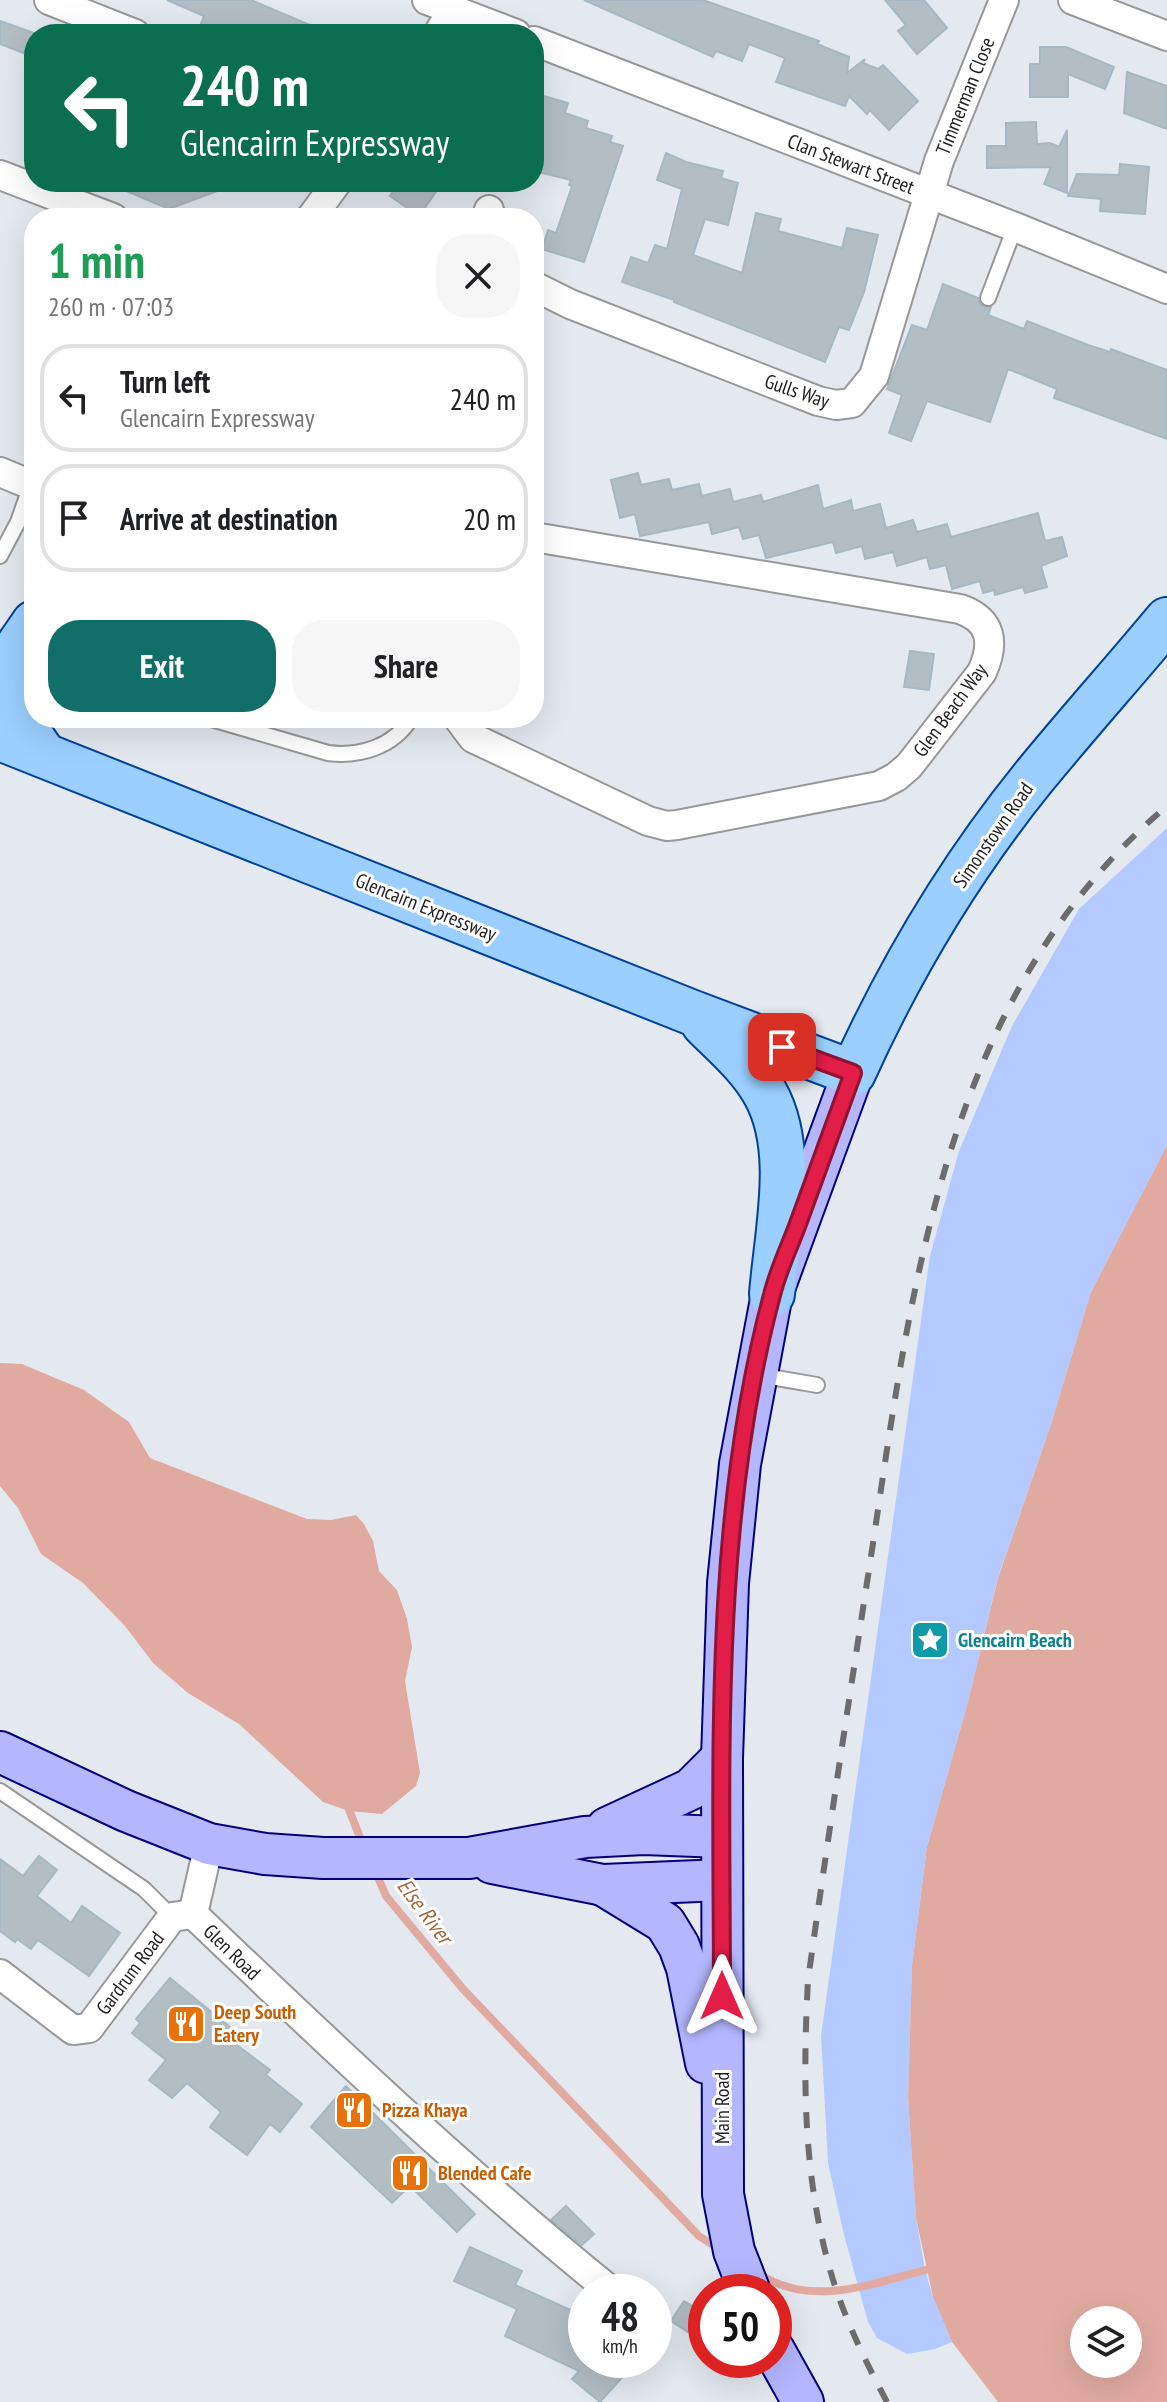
<!DOCTYPE html>
<meta charset="utf-8">
<style>
:root{--surface:#fff;--page:#f6f6f6;--text:#202124;--muted:#757577;--line:#e0e0e0;--accent:#126e68}
body{margin:0;font-family:"PT Sans Narrow",sans-serif;background:var(--page);color:var(--text);height:100vh;display:flex;flex-direction:column;font-size:30px;white-space:nowrap}
*{box-sizing:border-box;margin:0}
p{font-size:26px;color:var(--muted)}
.icon{flex:none;width:44px;height:44px;fill:none;stroke:currentColor;stroke-width:2;stroke-linecap:round;stroke-linejoin:round}
.map{position:relative;flex:1;overflow:hidden}
.sheet{position:absolute;left:24px;top:208px;width:520px;height:520px;display:flex;flex-direction:column;background:var(--surface);border-radius:32px;box-shadow:0 8px 32px #0002}
.sheet>*{flex:none}
.top-card{position:absolute;left:24px;top:24px;width:520px;height:168px;border-radius:32px;box-shadow:0 8px 32px #0002;background:#0b6e4f;color:#fff;overflow:hidden}
.tools{position:absolute;left:1070px;top:2306px;display:grid;gap:16px}
.tools a{display:grid;place-items:center;width:72px;height:72px;border-radius:50%;background:var(--surface);box-shadow:0 8px 32px #0002;font-size:40px}
.speed{position:absolute;left:568px;top:2274px;display:flex;gap:16px;font-size:40px;font-weight:700;text-align:center}
.speed>*{display:grid;place-content:center;width:104px;height:104px;border-radius:50%;background:var(--surface);box-shadow:0 8px 32px #0002;line-height:1}
.speed small{font-size:20px;font-weight:400}
.speed .limit{border:12px solid #d22;background:#fff;color:#111}
.pin{position:absolute;display:grid;place-items:center;width:68px;height:68px;color:#fff;margin:-34px;border-radius:16px;box-shadow:0 4px 12px #0006}
.me{position:absolute;width:88px;margin:-44px;rotate:0deg;stroke-linejoin:round;filter:drop-shadow(0 0 6px #0008)}
.turn{display:flex;align-items:center;gap:28px;height:168px;padding:0 24px;font-size:36px}
.turn .icon{width:104px;height:104px;stroke-width:2.5}
.turn b{display:block;font-size:56px;line-height:68px}
.round{display:grid;place-items:center;flex:none;width:84px;height:84px;border-radius:32px;background:var(--page)}
.summary{display:flex;align-items:center;justify-content:space-between;height:136px;padding:0 24px}
h1{font-size:48px;font-weight:600;line-height:60px;color:#1e9e55}
.button{display:flex;gap:16px;margin-top:auto;padding:16px 24px}
.button a{flex:1;height:92px;border-radius:32px;background:var(--accent);color:#fff;font-size:32px;font-weight:600;line-height:92px;text-align:center}
.button a+a{background:var(--page);color:var(--text)}
ul{padding:0;list-style:none}
li{display:flex;align-items:center;gap:24px;height:108px;margin:0 16px 12px;padding:0 8px;border:4px solid var(--line);border-radius:32px}
li div{flex:1}
li b{display:block;font-size:30px}
li em{font-style:normal}
.map>svg:first-child{display:block}
.sand{fill:#b3c9ff}
.water{fill:#e1aaa1;fill-rule:evenodd}
.lines{fill:none;stroke-linecap:round;stroke-linejoin:round}
.stream{stroke:#e1aaa1;stroke-width:8}
.building{fill:#b3bec4;stroke:#a5b8c3;stroke-width:2}
.lane-casing{stroke:#989898;stroke-width:18}
.street-casing{stroke:#989898;stroke-width:32}
.secondary-casing{stroke:#02007b;stroke-width:44}
.primary-casing{stroke:#004199;stroke-width:48}
.lane{stroke:#fff;stroke-width:14}
.street{stroke:#fff;stroke-width:28}
.secondary{stroke:#b4b7fe;stroke-width:40}
.primary{stroke:#9acfff;stroke-width:44}
.rail{stroke:#6c6c6c;stroke-width:6;stroke-dasharray:16 16;stroke-linecap:butt}
.route-casing{stroke:#92132f;stroke-width:20}
.route{stroke:#e11d48;stroke-width:14}
.labels{text-anchor:middle;stroke-width:6;stroke-linejoin:round;paint-order:stroke}
.street-label{font-size:20px;fill:#1e1e1e;stroke:#fff}
.culture-label{font-size:20px;font-weight:bold;fill:#0d838f;stroke:#fff;text-anchor:start}
.food-label{font-size:20px;font-weight:bold;fill:#c56008;stroke:#fff;text-anchor:start}
.water-label{font-size:22px;font-style:italic;fill:#a5683e;stroke:#fff}
</style>
<div class="map">
<svg width="1167" height="2402" viewBox="0 0 1167 2402">
<rect width="100%" height="100%" fill="#e4e9f0"/>
<path class="sand" d="M 1167,828 L 1167,1145 L 1091,1292 L 1051,1424 L 998,1577 L 968,1702 L 927,1847 L 912,1966 L 908,2097 L 916,2218 L 925,2270 L 933,2297 L 952,2342 L 935,2349 L 907,2354 L 877,2338 L 868,2322 L 843,2231 L 828,2163 L 821,2036 L 930,1256 L 959,1151 L 1012,1026 L 1079,909 Z"/>
<g class="water">
<path d="M 1167,1145 L 1167,2402 L 998,2402 L 952,2342 L 933,2297 L 916,2218 L 908,2097 L 912,1966 L 927,1847 L 968,1702 L 998,1578 L 1051,1424 L 1091,1292 ZM 1084,2320 L 1128,2320 L 1128,2364 L 1084,2364 Z"/>
<path d="M 0,1363 L 22,1364 L 84,1390 L 129,1422 L 150,1458 L 307,1519 L 331,1520 L 356,1515 L 364,1524 L 373,1541 L 379,1571 L 397,1590 L 407,1619 L 412,1647 L 405,1681 L 420,1773 L 416,1786 L 382,1814 L 349,1811 L 323,1802 L 239,1724 L 188,1693 L 153,1663 L 125,1626 L 83,1583 L 41,1554 L 18,1508 L 0,1486 Z"/>
</g>
<g class="lines">
<g class="stream">
<path d="M 346,1802 L 363,1845"/>
<path d="M 374,1868 L 386,1896 L 463,1989 L 699,2236 L 721,2250"/>
<path d="M 759,2274 C 812,2308 871,2284 925,2270"/>
</g>
</g>
<g class="building">
<path d="M 167,0 L 251,0 L 331,34 L 197,34 L 204,16 Z"/>
<path d="M 584,0 L 703,0 L 819,41 L 817,44 L 849,57 L 847,73 L 865,59 L 863,63 L 878,69 L 883,65 L 918,101 L 889,130 L 870,110 L 867,114 L 849,96 L 845,106 L 776,82 L 785,58 L 749,44 L 742,61 L 716,51 L 713,57 Z"/>
<path d="M 885,0 L 924,0 L 947,28 L 917,54 L 898,31 L 906,25 Z"/>
<path d="M 0,21 L 34,33 L 34,57 L 0,44 Z"/>
<path d="M 1040,47 L 1066,47 L 1114,67 L 1105,89 L 1068,74 L 1068,97 L 1030,97 L 1030,64 L 1040,64 Z"/>
<path d="M 1127,72 L 1167,86 L 1167,129 L 1124,113 Z"/>
<path d="M 540,95 L 568,103 L 565,113 L 588,121 L 586,128 L 612,136 L 610,142 L 623,146 L 584,262 L 542,249 L 548,230 L 556,233 L 572,186 L 569,185 L 571,180 L 534,171 L 534,118 Z"/>
<path d="M 1036,122 L 1037,144 L 1050,143 L 1059,147 L 1067,130 L 1067,193 L 1044,184 L 1051,167 L 987,168 L 987,146 L 1006,146 L 1006,123 Z"/>
<path d="M 666,153 L 686,162 L 723,171 L 721,178 L 738,183 L 728,225 L 705,219 L 693,255 L 742,273 L 756,213 L 781,219 L 778,231 L 842,248 L 847,228 L 878,235 L 864,292 L 849,330 L 839,327 L 825,362 L 674,302 L 674,300 L 622,282 L 631,257 L 648,263 L 655,245 L 667,249 L 682,189 L 657,180 Z"/>
<path d="M 1120,164 L 1149,167 L 1145,214 L 1100,211 L 1101,199 L 1068,196 L 1077,174 L 1119,175 Z"/>
<path d="M 105,182 L 236,182 L 236,184 L 169,209 Z"/>
<path d="M 400,182 L 443,182 L 419,216 L 390,196 Z"/>
<path d="M 943,284 L 978,298 L 981,305 L 991,307 L 988,315 L 1024,329 L 1027,321 L 1088,345 L 1110,352 L 1111,349 L 1167,370 L 1167,439 L 1054,398 L 1057,389 L 1008,369 L 990,422 L 927,401 L 911,441 L 889,433 L 902,395 L 887,389 L 912,325 L 927,330 Z"/>
<path d="M 638,473 L 641,485 L 669,479 L 672,490 L 699,484 L 702,496 L 730,489 L 733,502 L 761,495 L 763,502 L 818,485 L 823,509 L 851,500 L 853,511 L 880,504 L 886,528 L 913,520 L 917,532 L 947,524 L 951,537 L 1038,513 L 1045,541 L 1062,537 L 1067,556 L 1041,566 L 1047,587 L 1025,593 L 1023,587 L 995,595 L 994,590 L 983,593 L 980,581 L 952,589 L 946,565 L 930,569 L 927,557 L 897,566 L 893,552 L 865,559 L 862,546 L 836,553 L 833,542 L 766,558 L 759,535 L 743,539 L 739,527 L 712,534 L 709,522 L 640,536 L 635,514 L 620,518 L 611,480 Z"/>
<path d="M 910,651 L 934,654 L 929,690 L 904,687 Z"/>
<path d="M 39,1856 L 57,1870 L 37,1896 L 71,1923 L 82,1906 L 120,1933 L 89,1976 L 38,1940 L 31,1949 L 17,1939 L 15,1942 L 0,1931 L 0,1859 L 23,1876 Z"/>
<path d="M 170,1978 L 231,2028 L 225,2036 L 270,2070 L 266,2075 L 302,2104 L 280,2132 L 270,2124 L 247,2155 L 210,2127 L 221,2112 L 187,2083 L 172,2098 L 149,2080 L 166,2060 L 132,2033 L 140,2023 L 136,2019 Z"/>
<path d="M 346,2086 L 475,2214 L 457,2232 L 410,2186 L 392,2203 L 311,2127 Z"/>
<path d="M 566,2206 L 594,2234 L 582,2245 L 551,2220 Z"/>
<path d="M 470,2247 L 522,2271 L 515,2285 L 586,2317 L 586,2364 L 589,2360 L 616,2360 L 628,2371 L 600,2402 L 572,2379 L 579,2371 L 505,2336 L 517,2309 L 454,2281 Z"/>
<path d="M 684,2301 L 701,2311 L 688,2332 L 671,2321 Z"/>
</g>
<g class="lines">
<defs>
<g id="lane">
<path d="M 988,298 L 1015,227"/>
<path d="M 0,556 L 18,522 L 31,485"/>
<path d="M 208,718 L 328,753 C 359,757 394,747 411,718"/>
<path d="M 759,1375 L 817,1385"/>
<path d="M 0,1791 L 144,1889 L 172,1917"/>
</g>
<g id="street">
<path d="M 49,0 L 135,34"/>
<path d="M 427,0 L 516,34"/>
<path d="M 1073,0 L 1167,36"/>
<path d="M 438,34 L 453,9"/>
<path d="M 534,41 L 1015,227 L 1167,289"/>
<path d="M 0,175 L 113,218"/>
<path d="M 311,218 L 337,182"/>
<path d="M 486,218 L 489,210"/>
<path d="M 534,286 L 570,304 L 818,401 L 836,405 L 852,403 L 874,376 L 939,161 L 1004,0"/>
<path d="M 0,472 L 34,486"/>
<path d="M 458,718 L 473,738 L 648,821 L 667,826 L 677,825 L 879,786 L 896,777 L 909,766 L 982,672 C 995,643 992,620 960,609 L 534,537"/>
<path d="M 209,1844 L 193,1914 C 329,2044 466,2174 612,2292"/>
<path d="M 0,1974 L 73,2030 L 89,2028 L 172,1917 L 193,1914"/>
</g>
<g id="secondary">
<path d="M 0,1752 L 126,1811 L 209,1844 L 265,1854 L 323,1858 L 469,1858 L 585,1837 L 644,1834 L 722,1837"/>
<path d="M 607,1828 L 691,1789 L 722,1758"/>
<path d="M 492,1863 L 603,1885 L 722,1880"/>
<path d="M 603,1885 L 665,1923 L 679,1946 L 687,1968 L 706,2063"/>
<path d="M 750,2292 L 734,2251 L 723,2194 L 722,1758 L 728,1583 L 740,1464 L 772,1294 L 853,1073"/>
<path d="M 774,2350 L 803,2402"/>
</g>
<g id="primary">
<path d="M 34,623 C 25,637 13,651 7,666 C 0,697 28,732 44,755"/>
<path d="M 0,738 L 693,1013 L 853,1073 C 900,969 961,867 1033,778 C 1077,724 1123,673 1167,620"/>
<path d="M 704,1024 C 725,1045 750,1066 765,1093 C 797,1150 777,1231 772,1294"/>
</g>
</defs>
<use href="#lane" class="lane-casing"/>
<use href="#street" class="street-casing"/>
<use href="#secondary" class="secondary-casing"/>
<use href="#primary" class="primary-casing"/>
<use href="#lane" class="lane"/>
<use href="#street" class="street"/>
<use href="#secondary" class="secondary"/>
<use href="#primary" class="primary"/>
<path class="rail" d="M 887,2402 C 862,2355 839,2307 826,2255 C 803,2164 803,2073 808,1980 C 828,1837 850,1693 872,1550 C 912,1282 946,993 1167,806"/>
</g>
<g class="lines">
<defs>
<path id="route" d="M 722,1996 C 722,1764 711,1522 772,1295 C 778,1270 790,1246 799,1221 C 817,1172 835,1123 853,1073 L 782,1047"/>
</defs>
<use href="#route" class="route-casing"/>
<use href="#route" class="route"/>
</g>
<defs>
<symbol id="sight-square" viewBox="-11 -11 22 22"><rect x="-9" y="-9" width="18" height="18" rx="4" fill="#0f9aa8" stroke="#fff"/><path d="M0-6L1.8-2.2L6-1.7L2.9 1.2L3.7 5.4L0 3.3L-3.7 5.4L-2.9 1.2L-6-1.7L-1.8-2.2Z" fill="#fff"/></symbol>
<symbol id="restaurant-square" viewBox="-11 -11 22 22"><rect x="-9" y="-9" width="18" height="18" rx="4" fill="#e8710a" stroke="#fff"/><path d="M-5-6h1v4h1v-4h1v4h1v-4h1v5L-1.5 .5V6h-2V.5L-5-1ZM5-6V6H3V1.5H1.5Q1.5-4 5-6Z" fill="#fff"/></symbol>
</defs>
<g fill-rule="evenodd">
<use href="#sight-square" x="908" y="1618" width="44" height="44"/>
<use href="#restaurant-square" x="164" y="2002" width="44" height="44"/>
<use href="#restaurant-square" x="332" y="2088" width="44" height="44"/>
<use href="#restaurant-square" x="388" y="2151" width="44" height="44"/>
</g>
<g class="labels">
<g class="street-label">
<text transform="translate(965 96) rotate(-68)" y="7">Timmerman Close</text>
<text transform="translate(851 164) rotate(21)" y="7">Clan Stewart Street</text>
<text transform="translate(797 391) rotate(19)" y="7">Gulls Way</text>
<text transform="translate(950 710) rotate(-54)" y="7">Glen Beach Way</text>
<text transform="translate(993 835) rotate(-55)" y="7">Simonstown Road</text>
<text transform="translate(426 907) rotate(22)" y="7">Glencairn Expressway</text>
<text transform="translate(232 1952) rotate(44)" y="7">Glen Road</text>
<text transform="translate(130 1973) rotate(-53)" y="7">Gardrum Road</text>
<text transform="translate(722 2108) rotate(-90)" y="7">Main Road</text>
</g>
<g class="culture-label">
<text x="958" y="1647">Glencairn Beach</text>
</g>
<g class="food-label">
<text x="214" y="2019">Deep South<tspan x="214" dy="23">Eatery</tspan></text>
<text x="382" y="2117">Pizza Khaya</text>
<text x="438" y="2180">Blended Cafe</text>
</g>
<g class="water-label">
<text transform="translate(425 1911) rotate(53)" y="8">Else River</text>
</g>
</g>
</svg>
<div class="tools">
<a><svg class="icon" aria-label="layers" viewBox="0 0 24 24"><path d="M12 4l9 5-9 5-9-5zM3 14l9 5 9-5"/></svg></a>
</div>
<div class="speed"><div>48<small>km/h</small></div><div class="limit">50</div></div>
<div class="pin" style="left:782px;top:1047px;background:#d93025"><svg class="icon" aria-label="arrive" viewBox="0 0 24 24"><path d="M6 21V4h12l-3 4 3 4H6"/></svg></div>
<svg class="me" style="left:722px;top:1996px" viewBox="-20 -20 40 40"><path d="M0-17L14 15 0 8-14 15z" fill="#e11d48" stroke="#fff" stroke-width="4"/></svg>
<div class="top-card">
<div class="turn"><svg class="icon" aria-label="left" viewBox="0 0 24 24"><path d="M17 20v-9H6M10 6l-5 5 5 5"/></svg><div><b>240 m</b>Glencairn Expressway</div></div>
</div>
<section class="sheet">
<div class="summary"><div><h1>1 min</h1><p>260 m · 07:03</p></div><a class="round"><svg class="icon" aria-label="close" viewBox="0 0 24 24"><path d="M6 6l12 12M18 6L6 18"/></svg></a></div>
<ul>
<li><svg class="icon" aria-label="left" viewBox="0 0 24 24"><path d="M17 20v-9H6M10 6l-5 5 5 5"/></svg><div><b>Turn left</b><p>Glencairn Expressway</p></div><em>240 m</em></li>
<li><svg class="icon" aria-label="arrive" viewBox="0 0 24 24"><path d="M6 21V4h12l-3 4 3 4H6"/></svg><div><b>Arrive at destination</b></div><em>20 m</em></li>
</ul>
<div class="button"><a>Exit</a><a>Share</a></div>
</section>
</div>
